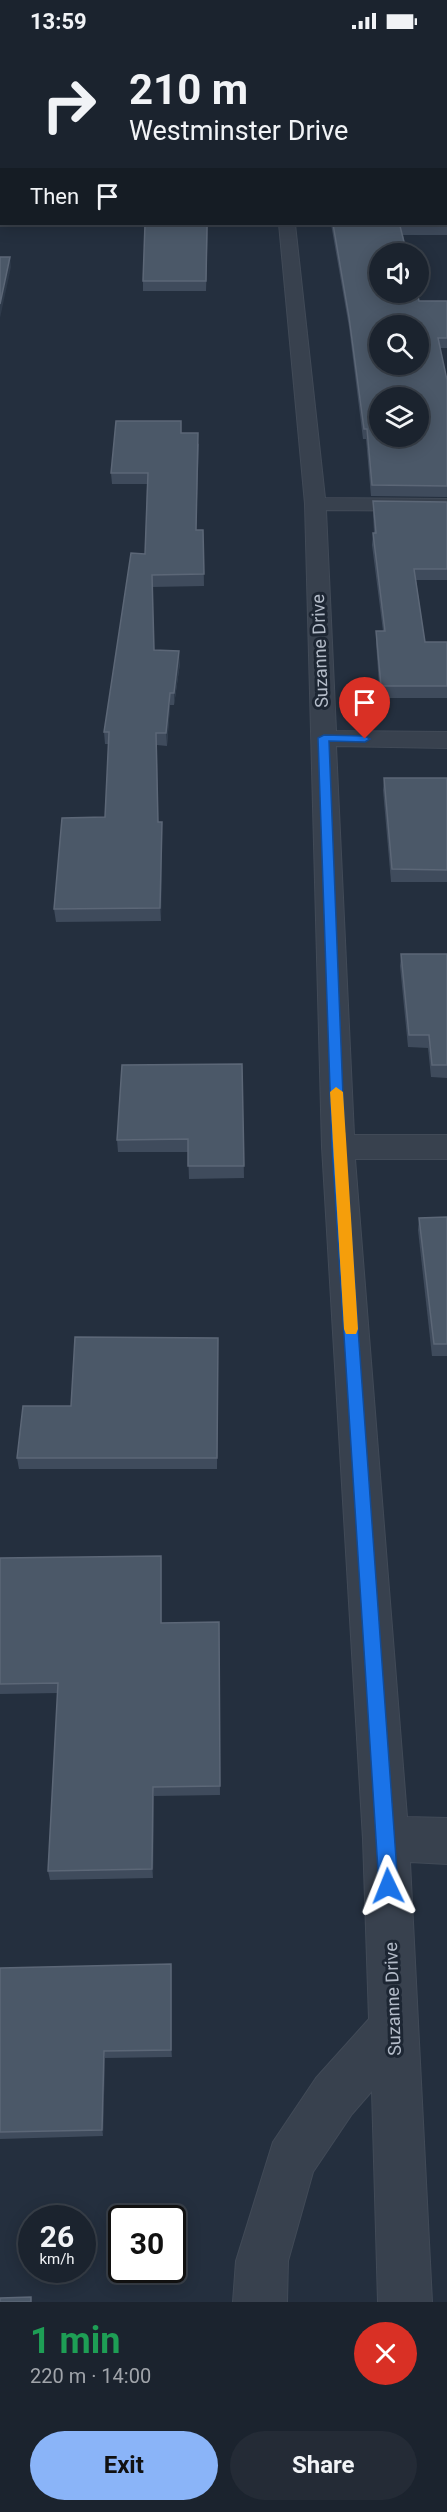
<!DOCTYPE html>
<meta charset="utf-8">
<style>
:root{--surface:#1b232e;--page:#242b36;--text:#f1f3f6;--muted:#a0a4aa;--line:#39404a;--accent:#8ab4f8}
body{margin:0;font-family:Roboto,sans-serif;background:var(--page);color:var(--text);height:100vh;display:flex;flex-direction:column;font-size:22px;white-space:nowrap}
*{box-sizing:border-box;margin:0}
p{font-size:20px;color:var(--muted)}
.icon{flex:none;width:33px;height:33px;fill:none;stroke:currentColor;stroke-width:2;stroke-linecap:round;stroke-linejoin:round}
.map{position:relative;height:2260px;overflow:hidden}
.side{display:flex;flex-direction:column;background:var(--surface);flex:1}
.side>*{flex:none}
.top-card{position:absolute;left:0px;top:0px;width:447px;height:183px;box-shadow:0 3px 15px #0003,0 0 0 2px var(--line);background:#1b232e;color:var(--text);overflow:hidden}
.tools{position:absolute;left:369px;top:201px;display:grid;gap:12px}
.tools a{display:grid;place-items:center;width:60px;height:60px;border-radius:50%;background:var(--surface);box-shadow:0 3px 15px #0003,0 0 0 2px var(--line);font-size:30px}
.speed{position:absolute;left:18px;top:2163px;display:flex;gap:12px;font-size:30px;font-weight:700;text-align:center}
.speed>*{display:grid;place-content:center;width:78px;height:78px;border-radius:50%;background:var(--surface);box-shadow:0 3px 15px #0003,0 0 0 2px var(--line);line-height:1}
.speed small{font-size:15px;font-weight:400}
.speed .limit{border:3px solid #111;border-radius:9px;background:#fff;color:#111}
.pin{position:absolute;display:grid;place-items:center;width:51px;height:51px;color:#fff;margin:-62px -26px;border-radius:50% 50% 50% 0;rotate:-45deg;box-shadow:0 0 6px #0007}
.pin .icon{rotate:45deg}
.me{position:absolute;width:66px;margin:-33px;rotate:358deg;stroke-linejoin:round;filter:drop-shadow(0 0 4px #0008)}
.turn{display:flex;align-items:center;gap:21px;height:126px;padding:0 30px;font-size:27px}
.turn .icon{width:78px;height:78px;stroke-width:2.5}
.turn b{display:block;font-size:42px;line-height:51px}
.then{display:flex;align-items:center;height:57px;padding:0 30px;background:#0003;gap:12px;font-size:22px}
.round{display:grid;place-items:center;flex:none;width:63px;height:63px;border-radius:32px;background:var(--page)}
.summary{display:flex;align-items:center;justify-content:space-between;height:102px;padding:0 30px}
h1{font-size:36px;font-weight:700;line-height:45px;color:#1e9e55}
.primary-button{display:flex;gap:12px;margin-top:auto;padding:12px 30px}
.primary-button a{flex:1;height:69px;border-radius:36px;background:var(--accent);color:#111;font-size:24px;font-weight:700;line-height:69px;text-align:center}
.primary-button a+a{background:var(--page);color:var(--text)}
.status{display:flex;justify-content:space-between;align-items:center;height:42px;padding:0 30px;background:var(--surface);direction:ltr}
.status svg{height:16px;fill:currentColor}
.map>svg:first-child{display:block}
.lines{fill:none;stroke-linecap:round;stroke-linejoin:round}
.minor-casing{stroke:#414a57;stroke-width:2}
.tertiary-casing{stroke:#414a57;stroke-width:2}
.secondary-casing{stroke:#414a57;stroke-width:2}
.minor{fill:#38414e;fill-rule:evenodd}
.tertiary{fill:#38414e;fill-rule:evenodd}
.secondary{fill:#465061;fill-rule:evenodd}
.wall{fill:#3f4b5c}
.shaded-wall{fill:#2f3b4b}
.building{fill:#4b5868;stroke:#5c6777;stroke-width:1.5;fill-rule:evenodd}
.route{fill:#1a73e8;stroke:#114b97;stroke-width:1.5}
.slow{fill:#f59e0b}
.labels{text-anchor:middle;stroke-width:6;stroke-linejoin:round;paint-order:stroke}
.street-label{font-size:18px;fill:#b4bcc9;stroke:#1d2633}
</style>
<div class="status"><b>13:59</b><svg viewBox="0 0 49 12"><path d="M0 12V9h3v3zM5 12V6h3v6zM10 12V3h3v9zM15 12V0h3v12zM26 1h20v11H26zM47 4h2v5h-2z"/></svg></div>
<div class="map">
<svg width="447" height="2260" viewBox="0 0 447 2260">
<rect width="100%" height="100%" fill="#242f3e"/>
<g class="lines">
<defs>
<g id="minor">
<rect x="0" y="117" width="2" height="8"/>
<path d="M 279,182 L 295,182 L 325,456 L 447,457 L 447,469 L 326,468 L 336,689 L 447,690 L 447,706 L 336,704 L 354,1093 L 447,1093 L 447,1117 L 355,1117 L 407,1775 L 447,1776 L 447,1822 L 410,1820 L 432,2260 L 378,2260 L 372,2049 L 352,2072 L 313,2130 L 288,2219 L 287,2260 L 233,2260 L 236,2219 L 273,2100 L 316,2036 L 369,1977 L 363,1797 L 322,1105 L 305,462 Z"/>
</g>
<g id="tertiary">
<rect x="44" y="0" width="12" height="2"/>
<path d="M 0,142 L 2,142 L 0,153 Z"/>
</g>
<g id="secondary">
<rect x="446" y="38" width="1" height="8"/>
<rect x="0" y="45" width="2" height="8"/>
</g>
</defs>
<use href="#minor" class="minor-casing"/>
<use href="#tertiary" class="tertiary-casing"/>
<use href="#secondary" class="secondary-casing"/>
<use href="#minor" class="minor"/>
<use href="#tertiary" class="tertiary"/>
<use href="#secondary" class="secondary"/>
</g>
<g class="wall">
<path d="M 446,66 L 447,66 L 447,103 L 446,104 Z"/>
<path d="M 447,105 L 447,193 L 403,193 L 419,259 L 447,259 L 447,306 L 440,306 L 447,338 L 447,455 L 371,454 L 366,397 L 363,397 L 349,285 L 331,182 L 446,182 Z"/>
<path d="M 208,182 L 206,249 L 143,249 L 143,239 Z"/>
<path d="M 181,391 L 199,402 L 196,488 L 203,488 L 204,544 L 152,545 L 154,608 L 180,621 L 174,663 L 170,663 L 167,704 L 157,703 L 158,780 L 162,780 L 162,792 L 161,879 L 56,880 L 54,867 L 105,775 L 109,702 L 105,702 L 104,690 L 145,512 L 147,442 L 112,442 L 111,431 Z"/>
<path d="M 373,459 L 447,460 L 447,538 L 416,538 L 425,600 L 447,600 L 447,656 L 380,656 L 376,601 L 376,589 L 383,589 L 372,503 L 373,491 L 374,491 L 373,471 Z"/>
<path d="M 384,736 L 447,736 L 447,840 L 391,840 L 383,748 Z"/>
<path d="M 401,912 L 447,912 L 447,1036 L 431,1035 L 428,1006 L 408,1005 L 400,924 Z"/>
<path d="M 242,1022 L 244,1136 L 189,1137 L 188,1110 L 118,1110 L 117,1098 Z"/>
<path d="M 447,1175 L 447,1314 L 432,1314 L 418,1188 L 419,1176 Z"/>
<path d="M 218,1296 L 217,1427 L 19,1427 L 17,1416 L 71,1364 Z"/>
<path d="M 161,1514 L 162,1581 L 219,1580 L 220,1753 L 154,1754 L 153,1836 L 50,1838 L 48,1829 L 58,1651 L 0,1652 L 0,1516 Z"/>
<path d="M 171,1922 L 172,2015 L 105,2016 L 103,2094 L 0,2097 L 0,1926 Z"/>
</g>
<g class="shaded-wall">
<path d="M 10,215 L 11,225 L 0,276 L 0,262 Z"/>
<path d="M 179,609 L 180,621 L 174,663 L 174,651 Z"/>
<path d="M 170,651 L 170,663 L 167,704 L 166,691 Z"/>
<path d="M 162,780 L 162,792 L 161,879 L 160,866 Z"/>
<path d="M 161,1514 L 162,1525 L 162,1592 L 161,1581 Z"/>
<path d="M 153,1745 L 154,1754 L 153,1836 L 152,1827 Z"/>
<path d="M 171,1922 L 172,1930 L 172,2015 L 171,2008 Z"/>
<path d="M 104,2009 L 105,2016 L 103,2094 L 102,2088 Z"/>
</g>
<g class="building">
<path d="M 446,66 L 447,66 L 447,94 L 446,95 Z"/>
<path d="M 446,105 L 447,105 L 447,184 L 400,184 L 407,212 L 380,212 L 380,250 L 417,250 L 419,259 L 447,259 L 447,296 L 438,296 L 447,338 L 447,444 L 372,443 L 367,387 L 364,387 L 349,275 L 333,182 L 446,182 ZM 380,284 L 418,284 L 418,322 L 380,322 ZM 380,356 L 418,356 L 418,394 L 380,394 Z"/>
<path d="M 145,182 L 207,182 L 206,239 L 143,239 Z"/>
<path d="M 0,215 L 10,215 L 0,262 Z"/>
<path d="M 116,379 L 181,379 L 181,391 L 198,391 L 196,488 L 203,488 L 204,532 L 152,533 L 154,608 L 179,609 L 174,651 L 170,651 L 166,691 L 156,691 L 158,780 L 162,780 L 160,866 L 54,867 L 62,776 L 105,775 L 109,690 L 104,690 L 131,511 L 145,512 L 148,431 L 111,431 Z"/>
<path d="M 373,459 L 447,460 L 447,527 L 414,527 L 425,600 L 447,600 L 447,644 L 381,644 L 376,589 L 385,589 L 373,491 L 376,491 Z"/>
<path d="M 384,736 L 447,736 L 447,828 L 392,827 Z"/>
<path d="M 401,912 L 447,912 L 447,1023 L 432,1023 L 429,993 L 409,993 Z"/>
<path d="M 242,1022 L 244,1124 L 188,1124 L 188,1097 L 117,1098 L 122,1023 Z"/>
<path d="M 447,1175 L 447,1302 L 434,1302 L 419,1176 Z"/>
<path d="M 75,1295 L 218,1296 L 217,1416 L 17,1416 L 23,1364 L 71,1364 Z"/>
<path d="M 161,1514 L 161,1581 L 219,1580 L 220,1744 L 153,1745 L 152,1827 L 48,1829 L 58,1641 L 0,1642 L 0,1516 Z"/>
<path d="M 171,1922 L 171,2008 L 104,2009 L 102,2088 L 0,2090 L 0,1926 Z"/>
<path d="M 31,2255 L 31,2260 L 0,2260 L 0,2256 Z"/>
</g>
<path class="route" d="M 324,693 L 365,694 L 370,697 L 365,700 L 329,699 L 345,1105 L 398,1844 L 395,1851 L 388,1854 L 381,1851 L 379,1844 L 332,1105 L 318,696 Z"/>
<path class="slow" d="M 336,1045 L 343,1050 L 358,1287 L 356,1292 L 346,1292 L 344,1287 L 330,1050 Z"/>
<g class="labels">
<g class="street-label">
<text transform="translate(320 609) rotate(-92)" y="6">Suzanne Drive</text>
<text transform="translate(393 1957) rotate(-92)" y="6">Suzanne Drive</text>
</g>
</g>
</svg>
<div class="tools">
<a><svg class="icon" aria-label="sound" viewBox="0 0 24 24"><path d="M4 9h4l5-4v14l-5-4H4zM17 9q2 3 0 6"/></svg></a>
<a><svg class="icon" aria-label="search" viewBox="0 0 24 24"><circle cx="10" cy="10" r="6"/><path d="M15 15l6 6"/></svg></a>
<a><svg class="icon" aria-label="layers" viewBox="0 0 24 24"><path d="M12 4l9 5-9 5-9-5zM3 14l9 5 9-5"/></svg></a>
</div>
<div class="speed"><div>26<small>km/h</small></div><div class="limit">30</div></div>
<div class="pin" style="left:365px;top:697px;background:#d93025"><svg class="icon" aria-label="arrive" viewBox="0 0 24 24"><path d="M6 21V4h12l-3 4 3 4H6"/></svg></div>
<svg class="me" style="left:388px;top:1844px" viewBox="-20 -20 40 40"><path d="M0-17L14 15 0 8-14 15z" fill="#1a73e8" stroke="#fff" stroke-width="4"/></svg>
<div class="top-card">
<div class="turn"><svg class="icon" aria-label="right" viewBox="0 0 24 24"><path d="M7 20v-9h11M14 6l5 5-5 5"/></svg><div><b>210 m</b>Westminster Drive</div></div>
<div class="then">Then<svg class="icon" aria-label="arrive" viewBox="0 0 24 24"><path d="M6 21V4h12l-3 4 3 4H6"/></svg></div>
</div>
</div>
<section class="side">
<div class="summary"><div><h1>1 min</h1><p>220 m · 14:00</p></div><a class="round" style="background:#d93025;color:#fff"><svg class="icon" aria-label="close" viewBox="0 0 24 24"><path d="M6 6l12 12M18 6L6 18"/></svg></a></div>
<div class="primary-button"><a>Exit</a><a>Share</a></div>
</section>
